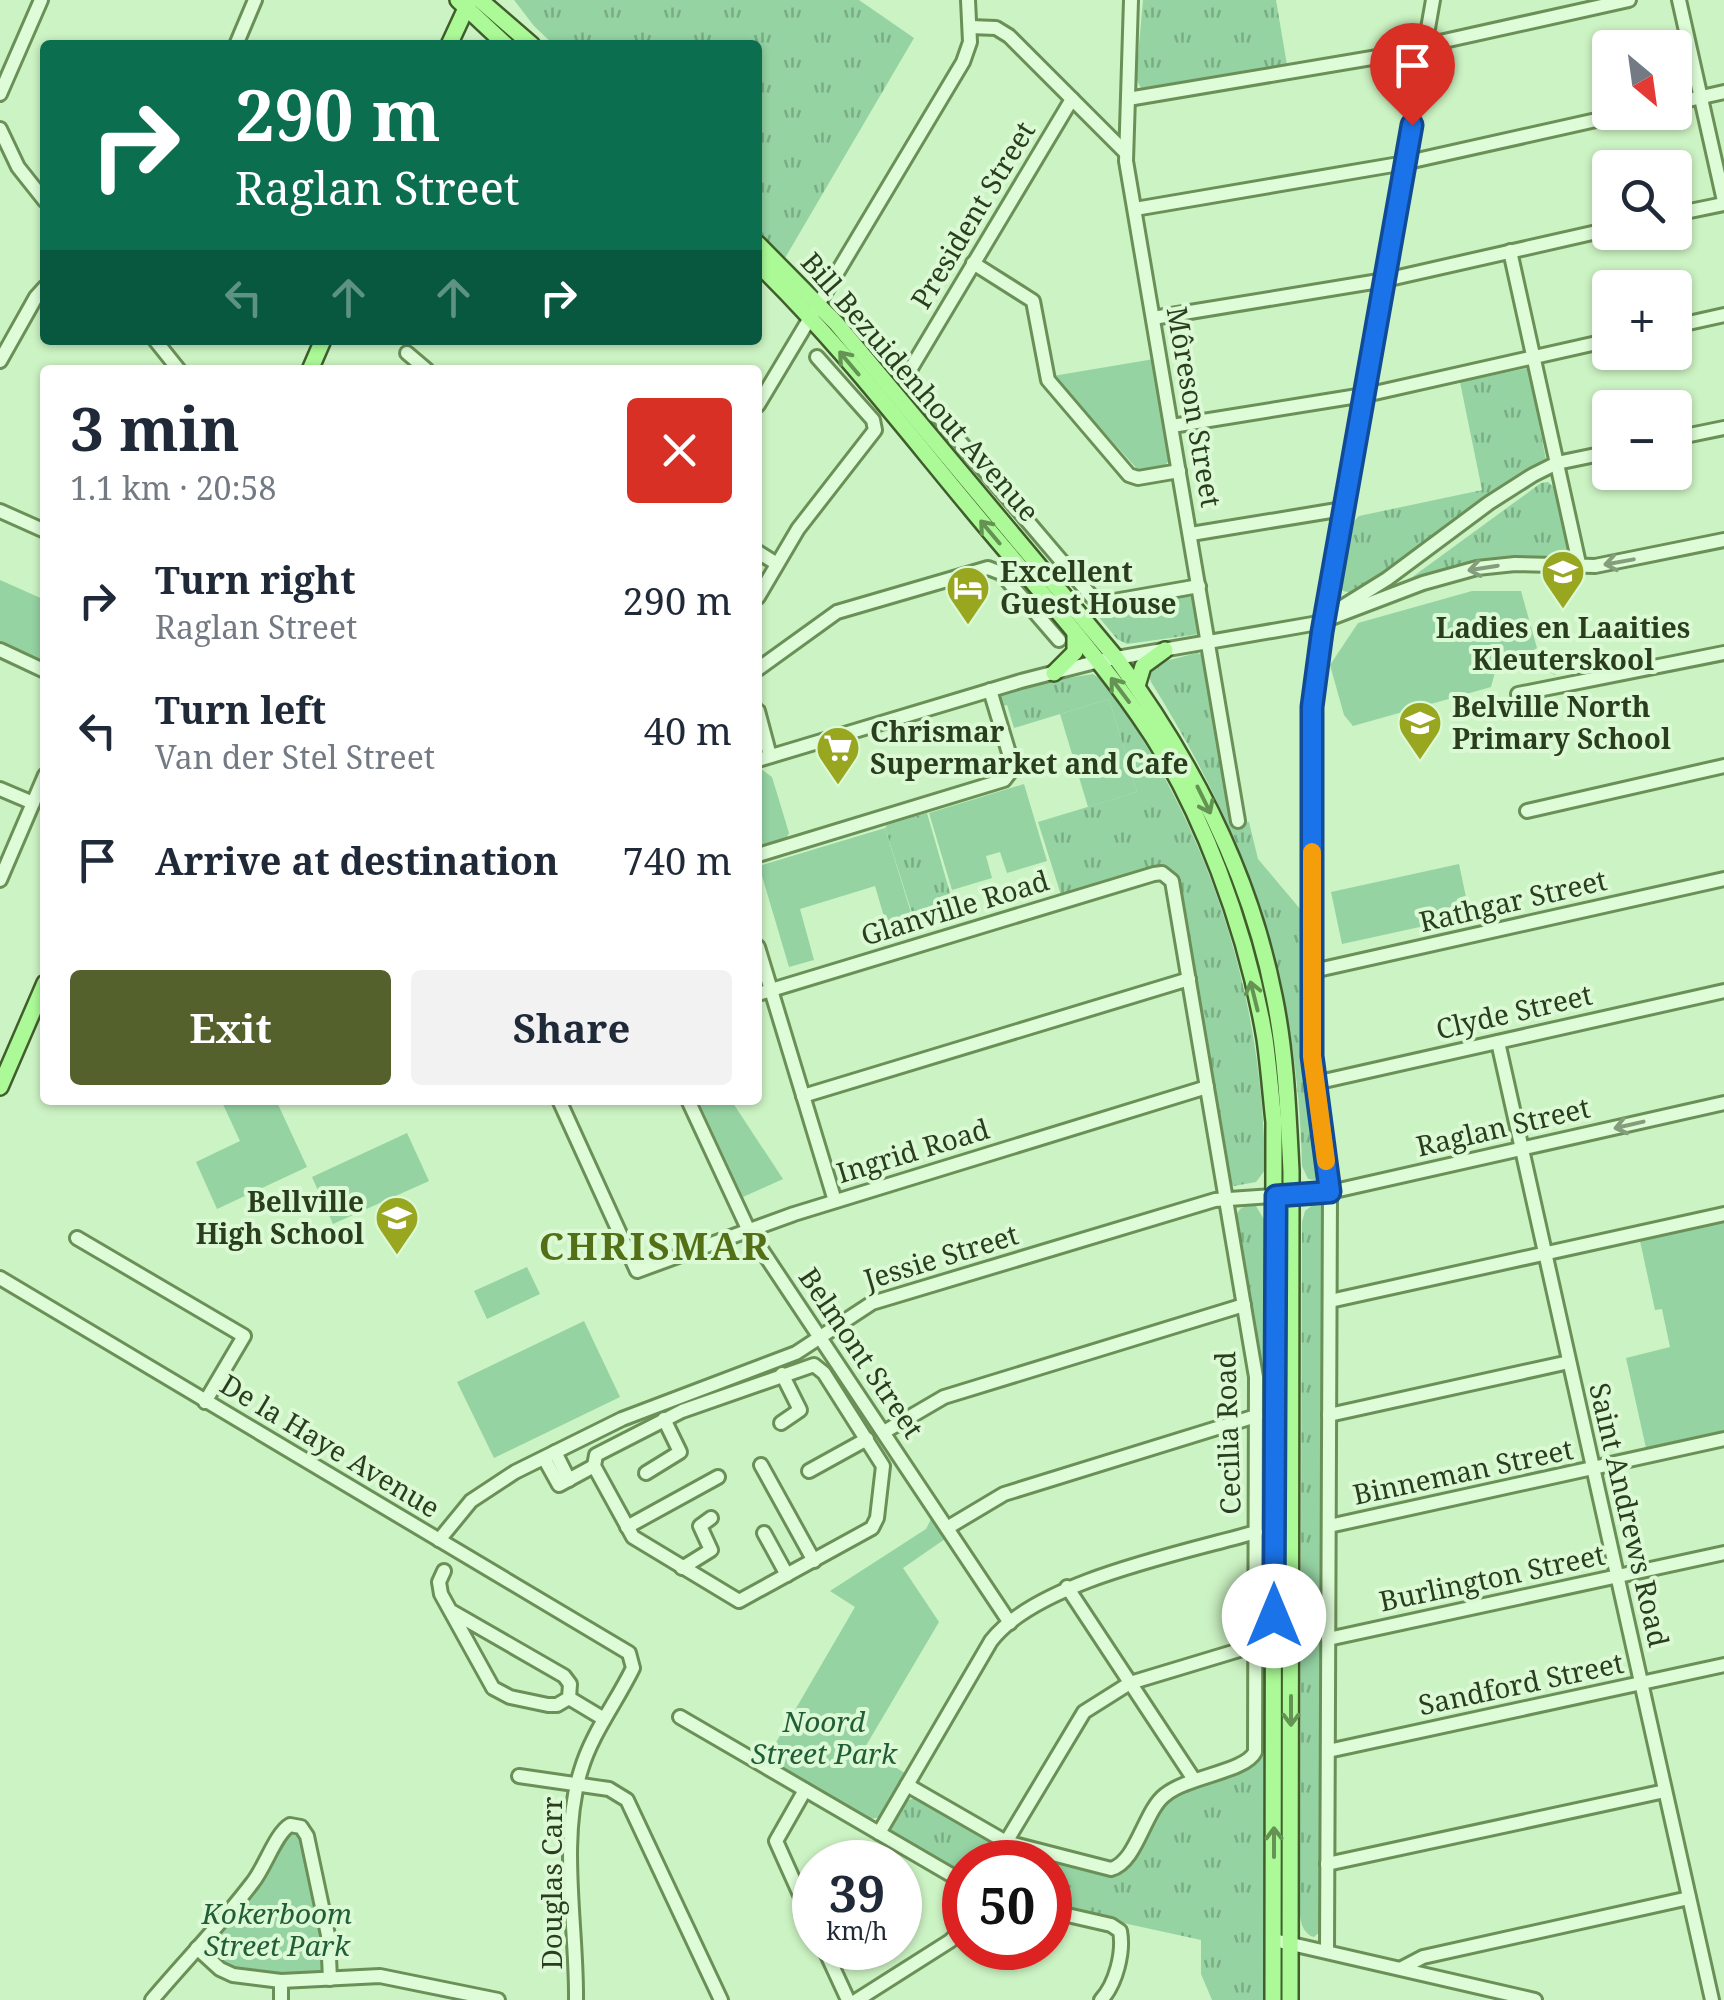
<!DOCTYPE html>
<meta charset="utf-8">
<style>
:root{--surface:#fff;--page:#f2f2f3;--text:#1f2937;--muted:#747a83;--accent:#55612d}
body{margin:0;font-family:"Noto Serif",serif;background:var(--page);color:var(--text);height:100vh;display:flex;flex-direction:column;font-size:38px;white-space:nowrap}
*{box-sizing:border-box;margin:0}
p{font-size:32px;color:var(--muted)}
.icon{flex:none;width:55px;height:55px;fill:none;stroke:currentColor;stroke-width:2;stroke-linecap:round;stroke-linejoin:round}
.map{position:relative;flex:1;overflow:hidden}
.side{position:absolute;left:40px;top:365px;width:722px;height:740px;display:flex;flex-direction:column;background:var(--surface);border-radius:10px;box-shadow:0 2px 8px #0004}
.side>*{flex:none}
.banner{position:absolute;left:40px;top:40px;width:722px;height:305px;border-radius:10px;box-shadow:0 2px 8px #0004;background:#0b6e4f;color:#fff;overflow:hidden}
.needle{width:65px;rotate:151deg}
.controls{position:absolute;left:1592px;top:30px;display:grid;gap:20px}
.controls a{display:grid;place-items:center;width:100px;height:100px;border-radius:10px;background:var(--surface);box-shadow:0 2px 8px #0004;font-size:50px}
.speed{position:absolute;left:792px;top:1840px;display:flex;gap:20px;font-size:50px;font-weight:700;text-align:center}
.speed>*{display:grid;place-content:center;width:130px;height:130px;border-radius:50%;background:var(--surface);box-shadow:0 2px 8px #0004;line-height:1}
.speed small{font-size:25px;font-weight:400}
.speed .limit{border:15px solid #d22;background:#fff;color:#111}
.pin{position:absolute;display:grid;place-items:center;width:85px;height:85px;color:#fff;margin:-102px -42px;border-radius:50% 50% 50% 0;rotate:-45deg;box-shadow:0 0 10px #0007}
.pin .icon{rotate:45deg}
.me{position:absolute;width:110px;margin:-55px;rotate:0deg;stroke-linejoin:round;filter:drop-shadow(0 0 8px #0008)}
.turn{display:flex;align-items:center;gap:35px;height:210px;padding:0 30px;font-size:45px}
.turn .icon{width:130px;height:130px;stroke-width:2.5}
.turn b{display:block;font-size:70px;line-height:85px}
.lanes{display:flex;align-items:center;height:95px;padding:0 30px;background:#0003;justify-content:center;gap:50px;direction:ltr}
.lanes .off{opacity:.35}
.round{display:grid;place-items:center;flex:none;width:105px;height:105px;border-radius:10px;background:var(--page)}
.headline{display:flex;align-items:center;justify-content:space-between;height:170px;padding:0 30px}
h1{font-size:60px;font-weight:700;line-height:75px}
.action{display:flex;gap:20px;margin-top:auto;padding:20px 30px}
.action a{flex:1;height:115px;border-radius:10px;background:var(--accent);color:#fff;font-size:40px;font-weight:700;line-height:115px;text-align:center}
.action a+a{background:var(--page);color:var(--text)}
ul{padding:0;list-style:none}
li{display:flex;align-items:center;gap:30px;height:130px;padding:0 30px}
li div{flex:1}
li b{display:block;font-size:38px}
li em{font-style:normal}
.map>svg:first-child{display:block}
.grass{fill:url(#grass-tufts)}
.park{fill:#95d3a3}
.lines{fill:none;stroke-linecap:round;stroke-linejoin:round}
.minor-casing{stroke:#6b9057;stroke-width:18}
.major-casing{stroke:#415d2c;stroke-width:20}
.minor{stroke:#defcd8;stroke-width:12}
.major{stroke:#abfa97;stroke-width:15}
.oneway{stroke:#649354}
.oneway2{stroke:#849d7a}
.route-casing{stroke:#114b97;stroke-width:25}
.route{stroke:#1a73e8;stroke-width:18}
.slow{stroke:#f59e0b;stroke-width:18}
.labels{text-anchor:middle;stroke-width:8;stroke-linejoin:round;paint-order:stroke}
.street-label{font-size:28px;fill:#2a3e1d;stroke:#daf9d4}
.poi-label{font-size:28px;font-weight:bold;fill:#2a3e1d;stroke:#daf9d4;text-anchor:start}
.park-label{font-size:28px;font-style:italic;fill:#215d37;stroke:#daf9d4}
.district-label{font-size:38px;font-weight:bold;letter-spacing:2.5px;fill:#537017;stroke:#daf9d4}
</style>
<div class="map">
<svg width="1724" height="2000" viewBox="0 0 1724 2000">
<defs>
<pattern id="grass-tufts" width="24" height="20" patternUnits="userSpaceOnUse" patternTransform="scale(2.5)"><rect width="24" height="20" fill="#95d3a3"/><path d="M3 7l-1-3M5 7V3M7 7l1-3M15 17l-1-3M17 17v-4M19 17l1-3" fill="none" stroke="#7aad84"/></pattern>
</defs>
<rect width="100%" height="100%" fill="#ccf3c3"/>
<g class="grass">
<path d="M 514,0 L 859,0 L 914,38 L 785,258 L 758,232 L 758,45 L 554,45 L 534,26 Z"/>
<path d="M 1143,0 L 1276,0 L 1287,65 L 1141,88 L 1136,79 Z"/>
<path d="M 1528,368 L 1546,460 L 1527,469 L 1385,575 L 1353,593 L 1343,591 C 1332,573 1343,530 1359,516 L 1482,490 L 1460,382 Z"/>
<path d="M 1548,482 L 1554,487 L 1571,563 L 1511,562 L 1400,586 L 1541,483 Z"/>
<path d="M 1186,595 L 1195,599 L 1199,634 L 1127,644 L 1117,639 L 1088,604 L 1089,601 L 1103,607 Z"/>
<path d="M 1197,653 L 1204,655 L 1243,822 L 1249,822 L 1258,859 L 1301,910 L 1305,910 L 1308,1066 L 1322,1169 L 1315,1180 L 1308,1179 L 1302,1166 C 1298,982 1248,837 1151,682 L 1148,672 L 1153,664 Z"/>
<path d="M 1093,674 C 1116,687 1130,719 1143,740 C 1223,872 1263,1017 1265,1170 L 1256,1182 L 1234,1186 L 1229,1182 L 1175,874 L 1160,867 L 1061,895 L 1038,822 L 1137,792 L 1109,699 L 1014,728 L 1007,705 L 1000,707 L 998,699 L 1004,692 L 1054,677 L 1055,680 Z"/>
<path d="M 927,813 L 957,917 L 917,929 L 885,828 L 887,825 Z"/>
<path d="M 1316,1202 L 1324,1206 L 1322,1930 L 1314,1937 C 1297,1931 1300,1910 1300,1894 L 1302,1222 L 1305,1211 Z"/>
<path d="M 1248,1205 L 1256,1206 L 1265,1221 L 1266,1373 L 1261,1373 L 1235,1217 L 1240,1209 Z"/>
<path d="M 1259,1757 L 1264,1757 L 1265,1781 L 1264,2000 L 1212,2000 L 1201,1974 L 1201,1940 L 1050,1907 L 1050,1862 L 965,1862 L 965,1878 L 890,1832 L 905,1801 L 915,1798 L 1012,1853 L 1106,1873 C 1130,1845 1154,1804 1187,1787 C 1211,1775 1242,1778 1259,1757 Z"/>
</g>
<g class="park">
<path d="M 1154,359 L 1170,460 L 1164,466 L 1139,471 L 1053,376 Z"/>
<path d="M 0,580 L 45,600 L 45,647 L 38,662 L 0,645 Z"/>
<path d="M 1472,591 L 1521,591 L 1537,648 L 1532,651 L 1560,667 L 1555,675 L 1527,659 L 1530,652 L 1495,672 L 1491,687 L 1353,726 L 1344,715 L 1330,665 L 1358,623 Z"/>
<path d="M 1109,699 L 1137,792 L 1088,807 L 1060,714 Z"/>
<path d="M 761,769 L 772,777 L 789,833 L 784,843 L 758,851 L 758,770 Z"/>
<path d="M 1024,784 L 1047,861 L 1007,873 L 1000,852 L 986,856 L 992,878 L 952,890 L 929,813 Z"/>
<path d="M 885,828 L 916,929 L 890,937 L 875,886 L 800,909 L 814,960 L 789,967 L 759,866 Z"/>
<path d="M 1459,864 L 1470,916 L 1342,944 L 1331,892 Z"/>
<path d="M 221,1100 L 276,1100 L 307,1167 L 217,1209 L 196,1162 L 240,1141 Z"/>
<path d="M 698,1100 L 731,1100 L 783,1179 L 743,1197 Z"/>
<path d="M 407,1133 L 429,1181 L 333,1224 L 312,1177 Z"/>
<path d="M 1724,1222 L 1724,1430 L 1646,1448 L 1626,1358 L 1670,1347 L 1662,1309 L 1655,1310 L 1640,1241 Z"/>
<path d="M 527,1267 L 540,1294 L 487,1319 L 474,1291 Z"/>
<path d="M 584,1321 L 620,1397 L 494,1458 L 457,1382 Z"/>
<path d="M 931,1519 L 945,1539 L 903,1568 L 939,1622 L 864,1749 L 905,1773 L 880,1817 L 871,1819 L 767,1758 L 855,1607 L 830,1591 L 926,1529 Z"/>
<path d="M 292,1831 L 301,1834 L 323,1927 L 324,1969 L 319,1973 C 281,1977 243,1979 211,1955 L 209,1942 L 264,1875 L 283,1837 Z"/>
</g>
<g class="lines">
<defs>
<g id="minor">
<path d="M 1131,0 L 1126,161 L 1238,821"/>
<path d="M 1679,0 L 1724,201"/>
<path d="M 970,27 L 996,28 L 1009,36 L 1126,153"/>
<path d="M 236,45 L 255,0"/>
<path d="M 0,94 L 41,0"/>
<path d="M 1072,99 L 910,370 L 911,384 L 1092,597 L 1108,602 L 1199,586"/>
<path d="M 1128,99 L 1425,49 L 1435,43 L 1629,0"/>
<path d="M 1675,103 L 1724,92"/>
<path d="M 0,129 L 18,167 L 45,201"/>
<path d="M 1135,209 L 1399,164 L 1632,112"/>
<path d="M 1675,214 L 1724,204"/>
<path d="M 1510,251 L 1580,568"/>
<path d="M 973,263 L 1033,301 L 1048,380 L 1129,475 L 1138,478 L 1179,471"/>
<path d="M 1153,318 L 1385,280 L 1610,229"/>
<path d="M 1675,326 L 1724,315"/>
<path d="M 155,340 L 179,370"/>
<path d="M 407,353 L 427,370"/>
<path d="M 0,361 L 36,297 L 45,287"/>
<path d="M 758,405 L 963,62 L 970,42 L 968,0"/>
<path d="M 1172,426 L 1370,394 L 1610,340"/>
<path d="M 1675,438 L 1724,428"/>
<path d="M 0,511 L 45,531"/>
<path d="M 1191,534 L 1343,509"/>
<path d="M 758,552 L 777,564"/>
<path d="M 758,597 L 798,529 L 875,430 L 873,420 L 817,357"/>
<path d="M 1334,612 L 1387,579 L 1489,503 L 1533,475 L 1557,463 L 1610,452"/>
<path d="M 0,650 L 45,671"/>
<path d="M 758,669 L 837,612 L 988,568 L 1001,573 L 1059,640"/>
<path d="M 1518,694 L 1724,653"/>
<path d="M 758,711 L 770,756"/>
<path d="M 758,760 L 1021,681 L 1099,661 L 1318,623 L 1423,583 L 1477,568 L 1515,564 L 1595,566 L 1724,540"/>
<path d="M 0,789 L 33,803"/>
<path d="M 1527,811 L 1724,766"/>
<path d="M 758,855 L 1004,780 L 1011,771 L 1012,763 L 990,690"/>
<path d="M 0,880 L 45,775"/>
<path d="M 758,947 L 835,1201"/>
<path d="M 1313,971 L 1724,879"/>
<path d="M 758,994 L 1154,874 L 1162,873 L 1172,881 L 1256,1377 L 1255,1752 C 1245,1772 1188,1776 1165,1795 C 1144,1811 1137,1862 1111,1869 L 1006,1842 L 907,1785"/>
<path d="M 1498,1042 L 1712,2000"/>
<path d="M 1315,1083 L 1724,991"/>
<path d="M 803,1096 L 1189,979"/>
<path d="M 559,1100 L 637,1271 L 794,1214 L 1207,1087"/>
<path d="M 688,1100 L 749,1231 L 1010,1623"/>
<path d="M 77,1238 L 244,1336 L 205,1402"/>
<path d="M 0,1278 L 629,1653 L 633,1668 C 616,1703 592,1733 581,1770 C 559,1840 577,1928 576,2000"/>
<path d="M 1330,1301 L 1724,1214"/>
<path d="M 814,1365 L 824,1373 L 883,1466 L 877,1518 L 872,1528 L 739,1601 L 633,1537 L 594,1466 L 596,1455 L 682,1411 Z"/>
<path d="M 1329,1415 L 1569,1362"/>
<path d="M 781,1423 L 800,1410 L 782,1374"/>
<path d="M 884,1432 L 944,1397 L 1244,1305"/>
<path d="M 555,1452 L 569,1480"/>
<path d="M 544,1458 L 559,1485 L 594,1466"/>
<path d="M 761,1465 L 814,1561"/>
<path d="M 809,1471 L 867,1439"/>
<path d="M 646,1473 L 680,1452 L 664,1419"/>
<path d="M 1329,1526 L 1724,1439"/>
<path d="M 627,1527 L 718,1477"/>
<path d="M 947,1528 L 1004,1494 L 1256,1416"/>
<path d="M 764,1533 L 787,1575"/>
<path d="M 439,1540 L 471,1501 L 515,1472 L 622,1419 L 796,1353 L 872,1303 L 1215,1200 L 1330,1192 L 1724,1103"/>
<path d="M 682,1568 L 711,1550 L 700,1526 L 711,1518"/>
<path d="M 444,1571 L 439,1582 L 441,1594 L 493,1688 L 510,1697 L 548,1705 L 557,1705 L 569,1698 L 570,1684 L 564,1676 L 451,1611"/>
<path d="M 1067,1587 L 1193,1778"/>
<path d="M 1328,1639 L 1724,1553"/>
<path d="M 569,1698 L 604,1719"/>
<path d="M 680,1717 L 965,1883"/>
<path d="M 1328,1751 L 1724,1665"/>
<path d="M 519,1776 L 609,1789 L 627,1800 L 721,2000"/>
<path d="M 805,1790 L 776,1841 L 815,1928"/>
<path d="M 879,1833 L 991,1641 C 1037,1581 1183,1553 1256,1532"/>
<path d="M 1006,1842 L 1084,1712 L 1130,1683 L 1256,1645"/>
<path d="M 1327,1864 L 1665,1791"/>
<path d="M 1050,1911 L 1111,1925 L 1120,1931 C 1124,1952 1116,1984 1101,2000"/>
<path d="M 1274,1940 L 1535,2000"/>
<path d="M 197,1948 L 220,1969 L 233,1975 L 281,1981 L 380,1976 L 498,2000"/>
<path d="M 824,1948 L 848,2000"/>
<path d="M 1327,1951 L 1330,1192 L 1312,1056 L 1312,707 L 1322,632 L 1433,0"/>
<path d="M 1402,1968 L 1423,1957 L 1689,1898"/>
<path d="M 281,1981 L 281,2000"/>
<path d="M 152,2000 C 185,1961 222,1923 253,1882 C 265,1867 276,1833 290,1825 L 301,1827 L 307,1836 L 328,1935 L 330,1979"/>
<path d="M 857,2000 L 950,1941 L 965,1926"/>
</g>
<g id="major">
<path d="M 458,0 L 506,45"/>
<path d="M 480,0 L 532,45"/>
<path d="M 449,45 L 468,4"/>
<path d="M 758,244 L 836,323 L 1116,658 C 1190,758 1250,873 1274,996 C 1286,1054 1288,1112 1291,1171 L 1290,2000"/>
<path d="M 758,264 C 836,340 903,427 972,510 C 1028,578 1089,644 1139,716 C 1202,805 1247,932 1265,1039 C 1269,1067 1271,1095 1274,1122 L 1273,2000"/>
<path d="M 310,370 L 323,340"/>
<path d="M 1054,673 L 1075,652 L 1075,633"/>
<path d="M 1137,686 L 1143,666 L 1165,650"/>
<path d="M 0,1087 L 45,983"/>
</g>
</defs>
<use href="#minor" class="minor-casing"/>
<use href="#major" class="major-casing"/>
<use href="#minor" class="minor"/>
<use href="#major" class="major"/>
</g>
<defs><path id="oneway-shaft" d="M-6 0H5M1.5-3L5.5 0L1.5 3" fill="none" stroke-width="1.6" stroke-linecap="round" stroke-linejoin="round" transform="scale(2.5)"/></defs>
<g class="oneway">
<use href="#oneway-shaft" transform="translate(849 363) rotate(-130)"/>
<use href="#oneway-shaft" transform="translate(990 532) rotate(-130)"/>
<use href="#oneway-shaft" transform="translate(1120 690) rotate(-127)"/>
<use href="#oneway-shaft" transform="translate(1204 800) rotate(64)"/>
<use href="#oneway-shaft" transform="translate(1254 996) rotate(-104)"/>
<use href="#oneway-shaft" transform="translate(1291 1711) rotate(90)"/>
<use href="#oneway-shaft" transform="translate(1274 1842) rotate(-90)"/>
</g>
<g class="oneway2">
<use href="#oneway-shaft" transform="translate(1619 562) rotate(170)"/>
<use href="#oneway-shaft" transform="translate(1483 568) rotate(171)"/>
<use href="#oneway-shaft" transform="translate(1629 1125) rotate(167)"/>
</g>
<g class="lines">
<defs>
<path id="route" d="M 1274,1616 L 1276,1196 L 1330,1192 L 1312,1056 L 1312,707 L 1322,632 L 1412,125"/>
</defs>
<use href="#route" class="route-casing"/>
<use href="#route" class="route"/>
<path class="slow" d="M 1312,852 L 1312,1056 L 1326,1161"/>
</g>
<defs>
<symbol id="school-pin" viewBox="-11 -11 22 30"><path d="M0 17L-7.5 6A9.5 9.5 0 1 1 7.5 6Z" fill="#98a620" stroke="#daf9d4"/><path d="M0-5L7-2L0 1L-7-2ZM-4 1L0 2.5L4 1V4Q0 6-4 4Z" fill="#fff"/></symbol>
<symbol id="hotel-pin" viewBox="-11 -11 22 30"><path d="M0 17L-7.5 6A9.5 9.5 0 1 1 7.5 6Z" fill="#98a620" stroke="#daf9d4"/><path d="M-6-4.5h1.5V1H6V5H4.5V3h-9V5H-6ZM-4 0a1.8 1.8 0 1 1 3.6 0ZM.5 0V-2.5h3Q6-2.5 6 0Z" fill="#fff"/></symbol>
<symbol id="supermarket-pin" viewBox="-11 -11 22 30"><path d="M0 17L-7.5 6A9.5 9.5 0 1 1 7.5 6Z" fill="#98a620" stroke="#daf9d4"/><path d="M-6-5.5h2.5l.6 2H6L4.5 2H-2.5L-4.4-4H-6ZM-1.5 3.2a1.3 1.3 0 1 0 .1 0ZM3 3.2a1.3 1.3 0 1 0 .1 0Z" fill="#fff"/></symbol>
</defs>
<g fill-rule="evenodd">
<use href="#school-pin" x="1538" y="547" width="50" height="68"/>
<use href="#hotel-pin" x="943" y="563" width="50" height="68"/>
<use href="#school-pin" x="1395" y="698" width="50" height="68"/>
<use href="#supermarket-pin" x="813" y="723" width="50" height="68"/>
<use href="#school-pin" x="372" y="1193" width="50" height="68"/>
</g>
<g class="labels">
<g class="street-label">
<text transform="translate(973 215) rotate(-59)" y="10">President Street</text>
<text transform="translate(920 387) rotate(49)" y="10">Bill Bezuidenhout Avenue</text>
<text transform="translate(1194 407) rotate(80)" y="10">Môreson Street</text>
<text transform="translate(1513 901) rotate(-13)" y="10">Rathgar Street</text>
<text transform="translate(955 908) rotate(-17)" y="10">Glanville Road</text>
<text transform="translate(1514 1012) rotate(-13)" y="10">Clyde Street</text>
<text transform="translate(1503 1127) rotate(-13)" y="10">Raglan Street</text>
<text transform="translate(913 1151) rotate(-17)" y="10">Ingrid Road</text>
<text transform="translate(941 1257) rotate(-17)" y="10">Jessie Street</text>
<text transform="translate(861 1353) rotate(56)" y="10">Belmont Street</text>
<text transform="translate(1228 1433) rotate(-92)" y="10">Cecilia Road</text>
<text transform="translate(330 1446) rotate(31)" y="10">De la Haye Avenue</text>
<text transform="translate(1463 1472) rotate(-12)" y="10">Binneman Street</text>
<text transform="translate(1629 1515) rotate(77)" y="10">Saint Andrews Road</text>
<text transform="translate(1492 1578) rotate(-12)" y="10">Burlington Street</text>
<text transform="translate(1521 1684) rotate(-12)" y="10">Sandford Street</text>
<text transform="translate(552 1883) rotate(-90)" y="10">Douglas Carr</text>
</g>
<g class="poi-label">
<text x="1000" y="582">Excellent<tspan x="1000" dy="32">Guest House</tspan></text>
<text x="1563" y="638" text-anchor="middle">Ladies en Laaities<tspan x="1563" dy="32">Kleuterskool</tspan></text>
<text x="1452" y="717">Belville North<tspan x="1452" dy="32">Primary School</tspan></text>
<text x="870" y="742">Chrismar<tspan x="870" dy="32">Supermarket and Cafe</tspan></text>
<text x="364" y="1212" text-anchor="end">Bellville<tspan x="364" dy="32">High School</tspan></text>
</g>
<g class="park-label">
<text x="824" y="1732">Noord<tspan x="824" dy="32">Street Park</tspan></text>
<text x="277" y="1924">Kokerboom<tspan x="277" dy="32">Street Park</tspan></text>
</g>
<g class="district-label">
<text x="655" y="1260">CHRISMAR</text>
</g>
</g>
</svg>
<div class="controls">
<a><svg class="needle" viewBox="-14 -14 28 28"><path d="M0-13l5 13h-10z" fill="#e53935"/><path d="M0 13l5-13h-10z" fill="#747a83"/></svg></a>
<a><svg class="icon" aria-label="search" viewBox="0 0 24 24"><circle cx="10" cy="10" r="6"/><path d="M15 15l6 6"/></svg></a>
<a>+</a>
<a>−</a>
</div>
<div class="speed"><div>39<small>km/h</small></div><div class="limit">50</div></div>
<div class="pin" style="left:1412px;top:125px;background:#d93025"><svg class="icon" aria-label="arrive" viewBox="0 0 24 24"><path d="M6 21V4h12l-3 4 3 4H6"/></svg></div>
<svg class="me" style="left:1274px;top:1616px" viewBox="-20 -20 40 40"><circle r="19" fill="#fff"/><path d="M0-13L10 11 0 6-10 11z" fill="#1a73e8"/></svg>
<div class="banner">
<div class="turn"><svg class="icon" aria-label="right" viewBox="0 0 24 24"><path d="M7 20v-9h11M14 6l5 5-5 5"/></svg><div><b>290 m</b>Raglan Street</div></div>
<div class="lanes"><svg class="icon off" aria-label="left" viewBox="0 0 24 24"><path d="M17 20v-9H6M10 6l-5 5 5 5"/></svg><svg class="icon off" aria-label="ahead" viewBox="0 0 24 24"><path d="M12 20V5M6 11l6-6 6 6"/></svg><svg class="icon off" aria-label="ahead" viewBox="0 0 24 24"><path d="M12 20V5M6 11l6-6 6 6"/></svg><svg class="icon" aria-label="right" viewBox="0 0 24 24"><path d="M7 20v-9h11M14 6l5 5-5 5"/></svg></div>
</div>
<section class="side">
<div class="headline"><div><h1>3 min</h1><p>1.1 km · 20:58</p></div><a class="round" style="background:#d93025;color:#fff"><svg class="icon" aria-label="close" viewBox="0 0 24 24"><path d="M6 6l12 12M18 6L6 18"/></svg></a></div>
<ul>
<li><svg class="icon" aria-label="right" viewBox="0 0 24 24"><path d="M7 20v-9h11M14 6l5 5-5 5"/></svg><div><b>Turn right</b><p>Raglan Street</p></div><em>290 m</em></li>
<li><svg class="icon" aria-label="left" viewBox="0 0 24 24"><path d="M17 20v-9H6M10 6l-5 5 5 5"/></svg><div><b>Turn left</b><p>Van der Stel Street</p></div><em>40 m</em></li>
<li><svg class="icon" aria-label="arrive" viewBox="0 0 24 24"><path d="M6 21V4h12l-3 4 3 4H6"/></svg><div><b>Arrive at destination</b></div><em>740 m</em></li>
</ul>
<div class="action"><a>Exit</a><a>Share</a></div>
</section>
</div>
